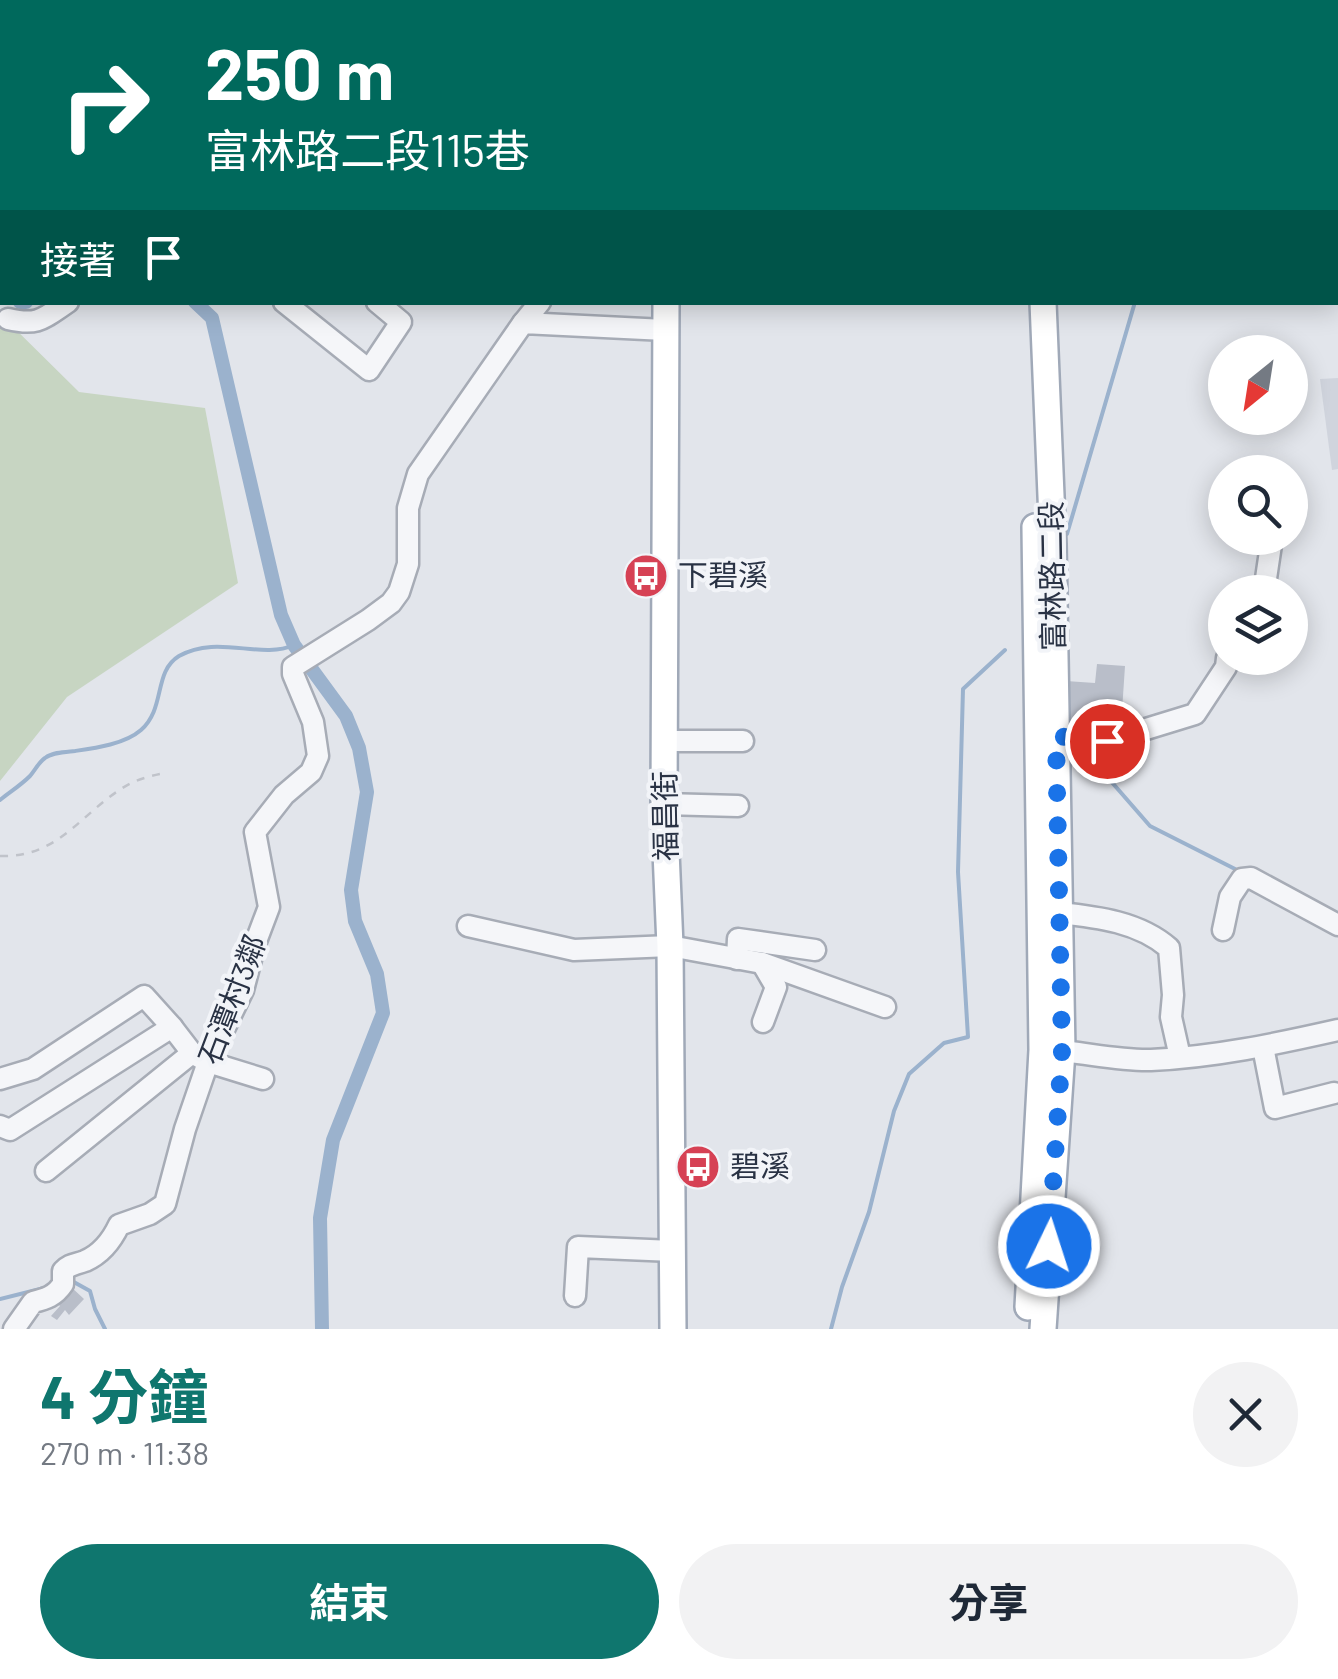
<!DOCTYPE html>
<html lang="zh-TW">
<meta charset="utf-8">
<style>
:root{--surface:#fff;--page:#f2f2f3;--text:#1f2937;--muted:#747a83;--accent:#0f766e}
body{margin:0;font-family:Barlow,"Noto Sans TC",sans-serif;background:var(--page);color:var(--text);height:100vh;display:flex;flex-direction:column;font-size:38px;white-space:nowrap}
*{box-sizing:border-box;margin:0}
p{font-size:32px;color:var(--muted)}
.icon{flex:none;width:55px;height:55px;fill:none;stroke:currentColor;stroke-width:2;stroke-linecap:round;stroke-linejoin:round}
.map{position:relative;height:1329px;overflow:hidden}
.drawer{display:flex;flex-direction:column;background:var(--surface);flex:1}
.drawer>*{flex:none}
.top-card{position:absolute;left:0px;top:0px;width:1340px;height:305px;box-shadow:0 5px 25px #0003;background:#00695c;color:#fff;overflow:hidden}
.needle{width:65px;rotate:210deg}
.controls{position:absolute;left:1208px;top:335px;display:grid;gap:20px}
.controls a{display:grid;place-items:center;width:100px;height:100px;border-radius:50%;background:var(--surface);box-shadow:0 5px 25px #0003;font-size:50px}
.pin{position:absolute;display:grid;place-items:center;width:85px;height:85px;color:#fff;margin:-42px;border:5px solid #fff;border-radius:50%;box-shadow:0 2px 10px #0007}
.me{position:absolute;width:110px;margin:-55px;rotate:4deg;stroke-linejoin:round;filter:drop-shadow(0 0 8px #0008)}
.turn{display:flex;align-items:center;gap:35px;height:210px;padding:0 40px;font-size:45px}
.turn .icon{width:130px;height:130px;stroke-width:2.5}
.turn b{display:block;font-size:70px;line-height:85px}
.then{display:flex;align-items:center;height:95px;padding:0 40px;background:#0003;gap:20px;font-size:38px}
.round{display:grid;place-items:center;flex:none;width:105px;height:105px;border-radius:52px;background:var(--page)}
.headline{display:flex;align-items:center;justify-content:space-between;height:170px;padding:0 40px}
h1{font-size:60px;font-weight:700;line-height:75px;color:var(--accent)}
.button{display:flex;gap:20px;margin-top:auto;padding:20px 40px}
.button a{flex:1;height:115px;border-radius:60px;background:var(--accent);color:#fff;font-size:40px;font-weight:700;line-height:115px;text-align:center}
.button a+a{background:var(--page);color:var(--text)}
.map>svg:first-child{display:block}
.built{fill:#d0d4dd}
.green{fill:#c7d5c2}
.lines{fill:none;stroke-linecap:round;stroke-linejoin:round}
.stream{stroke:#9bb2cd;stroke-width:4}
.canal{stroke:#9bb2cd;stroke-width:14}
.building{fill:#b9bec9}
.minor-casing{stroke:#a7acb6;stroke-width:25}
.major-casing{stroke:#a0a9b8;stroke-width:30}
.path{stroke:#c0c3ca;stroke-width:2.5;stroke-dasharray:8 8;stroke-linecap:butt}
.minor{stroke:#f5f6f9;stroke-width:20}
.major{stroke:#fff;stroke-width:25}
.route{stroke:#1a73e8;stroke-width:18;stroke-dasharray:0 32.4}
.labels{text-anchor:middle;stroke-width:8;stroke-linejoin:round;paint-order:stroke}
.poi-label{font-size:30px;fill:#293244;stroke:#f2f4f8;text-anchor:start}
.street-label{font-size:30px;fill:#293244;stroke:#f2f4f8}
</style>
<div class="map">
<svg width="1338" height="1329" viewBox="0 0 1338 1329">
<rect width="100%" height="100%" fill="#e2e5eb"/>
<path class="built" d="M 1338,378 L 1338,469 L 1332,470 L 1320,379 Z"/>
<path class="green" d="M 0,314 L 79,392 L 205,408 L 238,583 L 67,697 L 0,781 Z"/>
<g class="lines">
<g class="stream">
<path d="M 1067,534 L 1135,302"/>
<path d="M 1082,748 L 1150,826 L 1241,872"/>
<path d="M 0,800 C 10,792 21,785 30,776 C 35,770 39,762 45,758 C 53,752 65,752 75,751 C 96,748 125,744 141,730 C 166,708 153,672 179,656 C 218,634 260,660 294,645"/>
<path d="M 72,1281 L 90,1291 L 95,1309 L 105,1329"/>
<path d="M 0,1299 L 44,1288"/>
<path d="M 831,1329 L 842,1287 L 869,1212 L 894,1111 L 909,1074 L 944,1043 L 968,1037 L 958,872 L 963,689 L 1005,650"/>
</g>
<g class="canal">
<path d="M 0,297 L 2,298"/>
<path d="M 20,302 L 26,302"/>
<path d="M 195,302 L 212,318 L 281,615 L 294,645 L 346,716 L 359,748 L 367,792 L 351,890 L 355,921 L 377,974 L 383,1013 L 333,1140 L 320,1218 L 322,1329"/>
</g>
</g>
<g class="building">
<path d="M 1097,664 L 1125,666 L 1122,711 L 1104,711 L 1106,735 L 1067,736 L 1066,681 L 1095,683 Z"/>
<path d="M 70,1286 L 84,1299 L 69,1315 L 65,1310 L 57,1320 L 51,1316 L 60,1306 L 56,1302 Z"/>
</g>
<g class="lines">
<defs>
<g id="minor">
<path d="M 39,0 L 44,2"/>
<path d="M 10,2 L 11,0"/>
<path d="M 64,2 L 65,0"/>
<path d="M 116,2 L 117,0"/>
<path d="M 157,2 L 158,0"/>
<path d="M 208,2 L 209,0"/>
<path d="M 257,2 L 258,0"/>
<path d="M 359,2 L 359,0"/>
<path d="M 703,2 L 703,0"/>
<path d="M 0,22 L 2,17"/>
<path d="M 0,182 L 2,182"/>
<path d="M 284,302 L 369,370 L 401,322 L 377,302"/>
<path d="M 8,319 C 38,326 43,319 68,302"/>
<path d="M 523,323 L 540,302"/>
<path d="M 1264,592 L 1272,538"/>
<path d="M 1046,735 L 1107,741 L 1195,714 L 1226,667 L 1227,658"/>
<path d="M 664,741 L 743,741"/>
<path d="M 664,804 L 738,806"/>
<path d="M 1059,913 C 1098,917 1139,922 1169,948 L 1173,995 L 1171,1017 L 1180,1057"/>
<path d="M 468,926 L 574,950 L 670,946 L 762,963 L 885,1007"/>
<path d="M 1223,930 L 1230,897 L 1242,879 L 1251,878 L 1338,925"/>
<path d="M 737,959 L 738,939 L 815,950"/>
<path d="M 762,963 L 776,987 L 763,1022"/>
<path d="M 1263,1047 L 1275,1108 L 1334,1093"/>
<path d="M 1049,1050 C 1083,1052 1118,1061 1151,1060 C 1215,1057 1276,1044 1338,1030"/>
<path d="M 0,1079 L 33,1069 L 144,996 L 172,1027"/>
<path d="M 0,1126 L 10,1130 L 172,1027 L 192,1053 L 208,1062 L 263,1079"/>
<path d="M 46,1171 L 192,1053"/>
<path d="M 575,1296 L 578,1247 L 673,1251"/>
<path d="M 14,1329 L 33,1302 C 46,1299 55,1296 63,1284 L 63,1271 C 71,1263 75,1265 85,1261 C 101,1254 112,1240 119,1225 L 150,1214 L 165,1204 L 185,1129 L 208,1062 L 243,990 L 255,944 L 269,907 L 255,832 L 284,795 L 311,772 L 318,756 L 313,722 L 293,674 L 293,667 L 368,620 L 391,603 L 399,592 L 408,564 L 408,508 L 418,474 L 523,323 L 665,330"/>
</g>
<g id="major">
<path d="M 1015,0 L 1015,2"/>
<path d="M 1035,2 L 1035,0"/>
<path d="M 666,302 L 664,804 L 670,946 L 673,1329"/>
<path d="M 1028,1307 L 1042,1050 L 1035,527"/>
<path d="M 1043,1329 L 1062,1051 L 1053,544 L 1043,302"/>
</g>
</defs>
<use href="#minor" class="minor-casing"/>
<use href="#major" class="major-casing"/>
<path class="path" d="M 0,856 C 57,858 79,816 121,789 C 134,780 149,776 165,773"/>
<use href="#minor" class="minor"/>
<use href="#major" class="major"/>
</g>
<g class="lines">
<path class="route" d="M 1049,1246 L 1062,1051 L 1056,736 L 1107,741"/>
</g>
<defs>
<symbol id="bus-disc" viewBox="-11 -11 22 22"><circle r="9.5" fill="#d64154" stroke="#f2f4f8"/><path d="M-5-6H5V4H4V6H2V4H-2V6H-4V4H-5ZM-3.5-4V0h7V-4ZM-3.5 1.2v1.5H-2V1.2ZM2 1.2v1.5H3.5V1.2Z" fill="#fff"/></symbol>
</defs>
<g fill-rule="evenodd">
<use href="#bus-disc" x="621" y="551" width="50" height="50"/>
<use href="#bus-disc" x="673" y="1142" width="50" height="50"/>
</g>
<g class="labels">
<g class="poi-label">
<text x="678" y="586">下碧溪</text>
<text x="730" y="1177">碧溪</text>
</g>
<g class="street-label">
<text transform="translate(1053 576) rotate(-91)" y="10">富林路二段</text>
<text transform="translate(666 816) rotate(-91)" y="10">福昌街</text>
<text transform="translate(233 1000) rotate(-69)" y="10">石潭村3鄰</text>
</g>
</g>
</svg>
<div class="controls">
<a><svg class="needle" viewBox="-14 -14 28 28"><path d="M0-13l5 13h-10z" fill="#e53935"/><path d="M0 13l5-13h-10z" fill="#747a83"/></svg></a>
<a><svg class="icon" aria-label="search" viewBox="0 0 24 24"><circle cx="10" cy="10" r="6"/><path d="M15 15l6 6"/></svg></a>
<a><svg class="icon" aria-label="layers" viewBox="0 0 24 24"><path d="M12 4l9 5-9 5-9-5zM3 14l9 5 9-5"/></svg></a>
</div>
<div class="pin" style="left:1107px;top:741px;background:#d93025"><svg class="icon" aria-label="arrive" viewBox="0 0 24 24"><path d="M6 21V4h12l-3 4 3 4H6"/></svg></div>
<svg class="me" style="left:1049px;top:1246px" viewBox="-20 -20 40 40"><circle r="17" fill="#1a73e8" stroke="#fff" stroke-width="3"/><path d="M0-11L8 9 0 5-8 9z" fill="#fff"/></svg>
<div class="top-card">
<div class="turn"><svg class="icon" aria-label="right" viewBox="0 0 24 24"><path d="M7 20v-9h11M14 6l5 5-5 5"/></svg><div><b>250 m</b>富林路二段115巷</div></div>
<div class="then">接著<svg class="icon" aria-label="arrive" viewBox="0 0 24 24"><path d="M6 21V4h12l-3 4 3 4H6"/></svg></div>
</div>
</div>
<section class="drawer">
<div class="headline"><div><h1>4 分鐘</h1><p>270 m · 11:38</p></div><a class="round"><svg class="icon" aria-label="close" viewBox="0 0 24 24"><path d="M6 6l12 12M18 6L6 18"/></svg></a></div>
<div class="button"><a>結束</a><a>分享</a></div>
</section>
